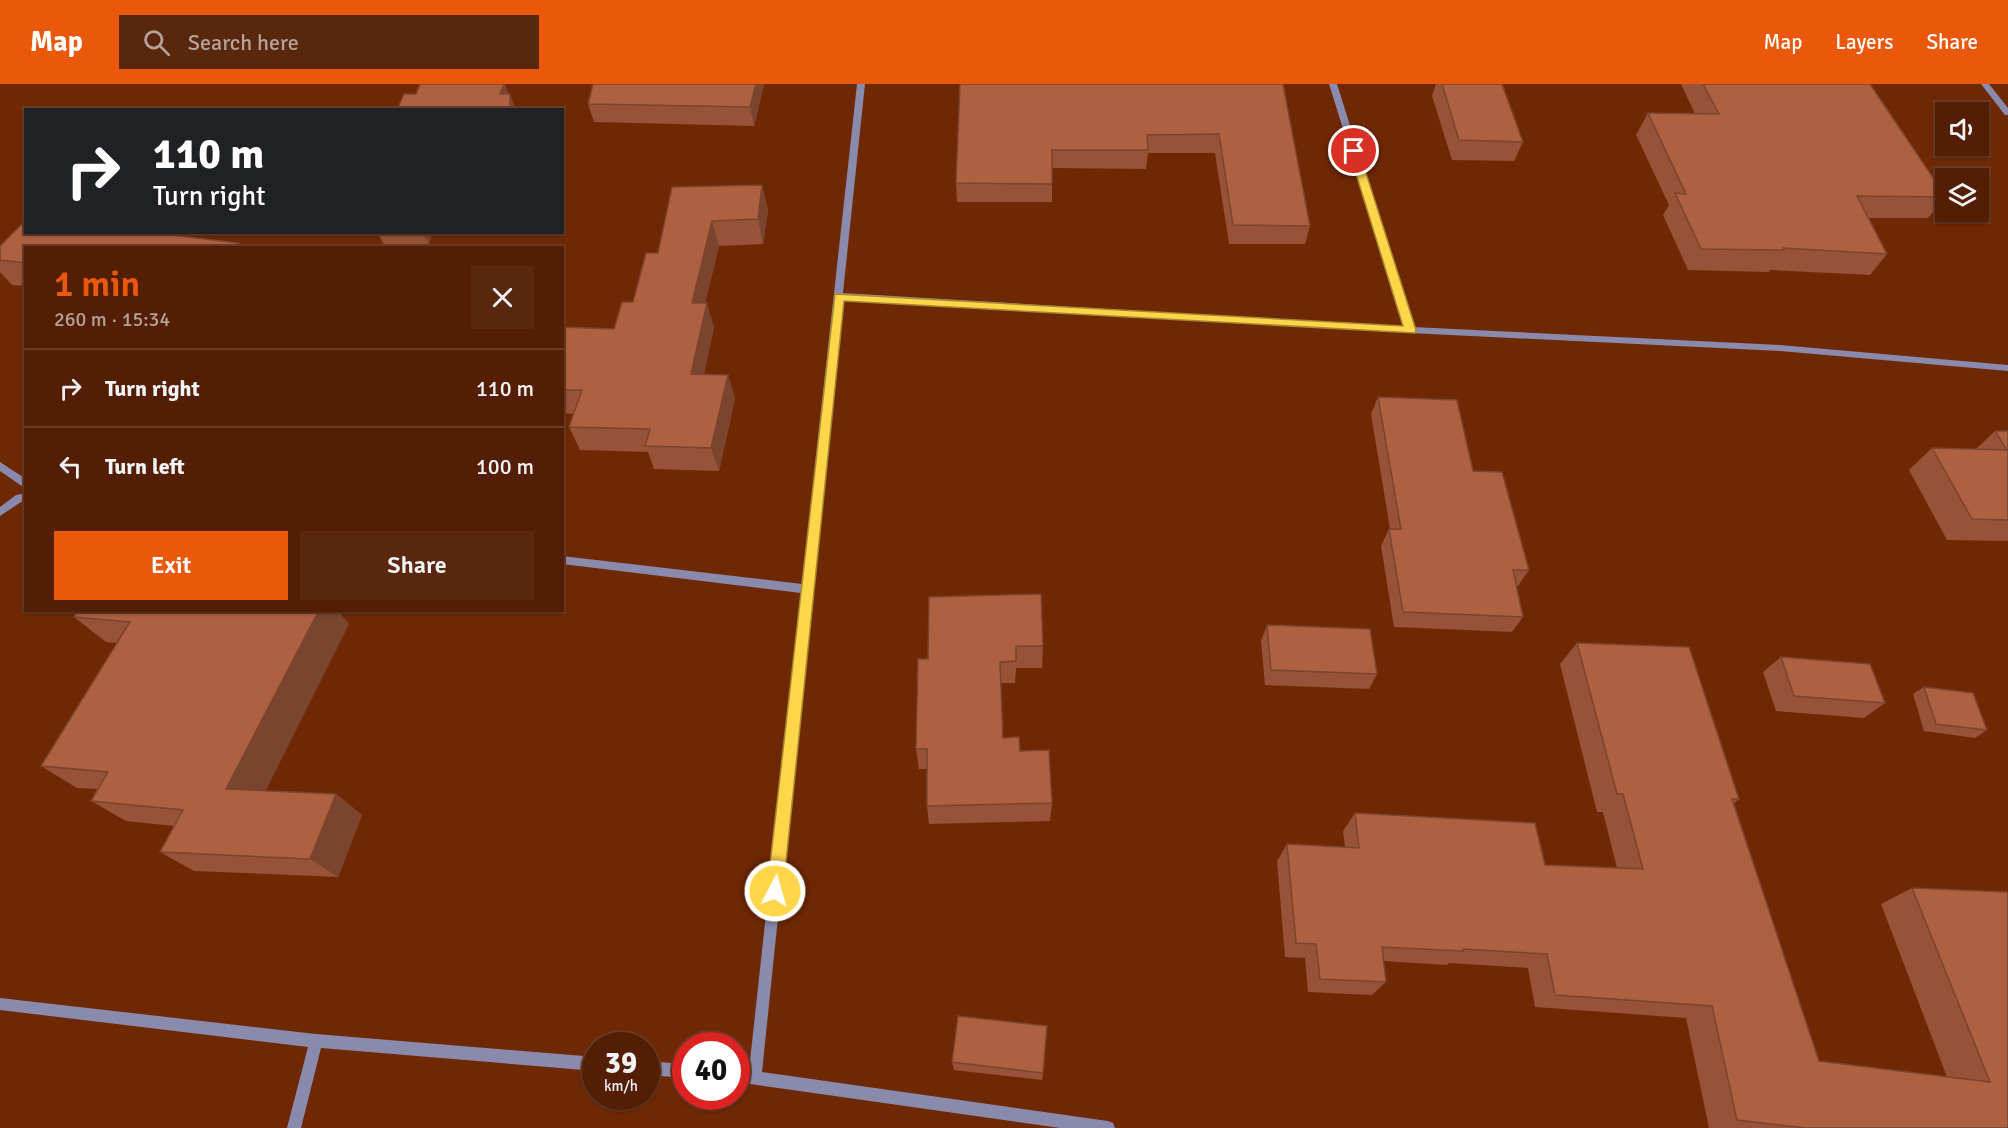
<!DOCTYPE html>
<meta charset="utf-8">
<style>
:root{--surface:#531e03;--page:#59270d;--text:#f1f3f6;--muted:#b5a29a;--line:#693c25;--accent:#ea580c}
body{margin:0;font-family:Signika,sans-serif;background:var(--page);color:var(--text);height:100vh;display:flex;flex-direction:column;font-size:22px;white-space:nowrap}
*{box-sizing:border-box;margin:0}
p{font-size:20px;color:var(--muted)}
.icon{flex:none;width:33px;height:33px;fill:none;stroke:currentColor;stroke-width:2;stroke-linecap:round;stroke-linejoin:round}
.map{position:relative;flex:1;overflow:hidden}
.details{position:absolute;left:24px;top:162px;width:540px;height:366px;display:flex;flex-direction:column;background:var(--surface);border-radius:0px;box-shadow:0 2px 4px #0004,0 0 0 2px var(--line)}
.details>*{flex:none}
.top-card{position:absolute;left:24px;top:24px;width:540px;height:126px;border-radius:0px;box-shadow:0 2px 4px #0004,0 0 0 2px var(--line);background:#202124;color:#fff;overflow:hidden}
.controls{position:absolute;left:1935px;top:18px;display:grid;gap:12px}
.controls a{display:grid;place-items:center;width:54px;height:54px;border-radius:0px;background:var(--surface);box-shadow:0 2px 4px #0004,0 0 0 2px var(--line);font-size:30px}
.speed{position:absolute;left:582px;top:948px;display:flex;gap:12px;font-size:30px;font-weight:700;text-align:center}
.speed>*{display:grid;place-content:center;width:78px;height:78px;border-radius:50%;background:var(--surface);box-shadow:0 2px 4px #0004,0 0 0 2px var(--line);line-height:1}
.speed small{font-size:15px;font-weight:400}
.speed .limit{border:9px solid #d22;background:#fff;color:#111}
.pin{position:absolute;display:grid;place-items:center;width:51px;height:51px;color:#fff;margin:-26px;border:3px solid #fff;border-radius:50%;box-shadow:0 2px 6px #0007}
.me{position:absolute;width:66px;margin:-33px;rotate:6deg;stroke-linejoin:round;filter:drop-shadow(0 0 4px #0008)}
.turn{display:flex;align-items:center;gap:21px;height:126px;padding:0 30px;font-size:27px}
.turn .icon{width:78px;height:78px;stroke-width:2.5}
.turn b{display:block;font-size:42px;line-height:51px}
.round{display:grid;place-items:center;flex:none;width:63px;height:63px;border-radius:0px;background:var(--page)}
.head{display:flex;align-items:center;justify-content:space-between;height:102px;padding:0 30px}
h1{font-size:36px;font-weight:600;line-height:45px;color:var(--accent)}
.primary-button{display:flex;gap:12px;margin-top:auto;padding:12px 30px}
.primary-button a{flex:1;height:69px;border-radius:0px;background:var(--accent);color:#fff;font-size:24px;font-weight:600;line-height:69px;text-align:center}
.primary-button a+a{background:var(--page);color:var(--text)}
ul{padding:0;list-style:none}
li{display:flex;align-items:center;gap:18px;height:78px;padding:0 30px;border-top:2px solid var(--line)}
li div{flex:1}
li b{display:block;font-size:22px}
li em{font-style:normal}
header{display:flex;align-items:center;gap:36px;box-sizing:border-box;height:84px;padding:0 30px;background:var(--accent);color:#fff}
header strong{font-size:28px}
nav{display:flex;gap:33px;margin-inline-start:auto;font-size:21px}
.search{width:420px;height:54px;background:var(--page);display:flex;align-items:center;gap:15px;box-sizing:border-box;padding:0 21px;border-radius:0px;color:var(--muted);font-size:22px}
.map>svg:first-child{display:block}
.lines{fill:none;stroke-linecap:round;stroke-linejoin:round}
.minor{fill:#898aac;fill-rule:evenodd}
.wall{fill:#965338}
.shaded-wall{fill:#7a442e}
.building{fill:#ae6141;stroke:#7a442e;stroke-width:1.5}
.route{fill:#ffd54a;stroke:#a68a30;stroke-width:1.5}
</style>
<header>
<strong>Map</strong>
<div class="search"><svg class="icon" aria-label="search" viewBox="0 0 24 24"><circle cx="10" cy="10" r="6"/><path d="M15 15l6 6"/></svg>Search here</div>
<nav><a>Map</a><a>Layers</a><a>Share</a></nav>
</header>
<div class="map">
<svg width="2008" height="1044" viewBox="0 0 2008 1044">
<rect width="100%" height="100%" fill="#6f2804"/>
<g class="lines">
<g class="minor">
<path d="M 857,0 L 865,0 L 843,209 L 1405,243 L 1329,0 L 1337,0 L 1413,243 L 1780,261 L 2008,281 L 2008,287 L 1780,267 L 1410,249 L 842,215 L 762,988 L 1108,1037 L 1113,1039 L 1115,1044 L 1060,1044 L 736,998 L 736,984 L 749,986 L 801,509 L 562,480 L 562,472 L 802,500 Z"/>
<path d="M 1981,0 L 1989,0 L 2008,24 L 2008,31 L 2005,31 Z"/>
<path d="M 0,378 L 26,395 L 26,405 L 0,387 Z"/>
<path d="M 26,409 L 26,417 L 21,418 L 0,432 L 0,423 L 16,411 Z"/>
<path d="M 0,914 L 316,950 L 596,973 L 596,987 L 321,964 L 301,1044 L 287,1044 L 308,963 L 0,926 Z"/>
<path d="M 646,977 L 686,980 L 686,994 L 646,991 Z"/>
</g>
</g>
<g class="wall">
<path d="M 764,0 L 754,42 L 594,38 L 588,20 Z"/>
<path d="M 960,0 L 1283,0 L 1310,142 L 1305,160 L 1229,160 L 1215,69 L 1148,69 L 1146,85 L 1052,84 L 1052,118 L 957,118 L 956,99 Z"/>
<path d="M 1436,0 L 1502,0 L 1523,58 L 1514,77 L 1452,76 L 1432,12 Z"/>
<path d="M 1681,0 L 1870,0 L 1946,113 L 1928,134 L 1869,134 L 1887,170 L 1870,191 L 1770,186 L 1769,188 L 1688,186 L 1663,131 L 1669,121 L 1636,51 L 1648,29 L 1695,30 Z"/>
<path d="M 762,101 L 768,126 L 763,160 L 719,162 L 705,219 L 714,243 L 704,290 L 728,291 L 735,315 L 719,387 L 654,385 L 648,368 L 580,366 L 569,343 L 574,330 L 562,329 L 562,243 L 614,245 L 633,218 L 658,169 Z"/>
<path d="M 377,148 L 432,148 L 429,161 L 402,164 L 386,164 Z"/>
<path d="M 0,162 L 26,164 L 26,202 L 12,201 L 0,188 Z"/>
<path d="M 1378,313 L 1473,387 L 1529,486 L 1518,502 L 1516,502 L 1523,533 L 1512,548 L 1394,543 L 1381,462 L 1389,445 L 1390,445 L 1371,330 Z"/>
<path d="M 1995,347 L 2008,347 L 2008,457 L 1947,456 L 1909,386 L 1932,364 L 1976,365 Z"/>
<path d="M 929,513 L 1043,562 L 1042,584 L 1016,584 L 1015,599 L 1001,599 L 1003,654 L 1020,667 L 1052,719 L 1050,737 L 929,740 L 927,722 L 927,685 L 919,685 L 916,665 L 928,575 Z"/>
<path d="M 78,526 L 337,526 L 349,540 L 265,707 L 336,710 L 362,731 L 338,793 L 194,787 L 160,768 L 174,742 L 126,737 L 91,717 L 97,705 L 77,704 L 41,682 L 117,559 L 106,558 L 74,533 Z"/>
<path d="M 1267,541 L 1377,590 L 1369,605 L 1265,601 L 1261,557 Z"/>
<path d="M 1577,559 L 1739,715 L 1734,719 L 1819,977 L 1947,993 L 1881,820 L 1912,804 L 2008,1044 L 1709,1044 L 1686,934 L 1535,923 L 1528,884 L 1449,879 L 1447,881 L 1383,877 L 1386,898 L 1372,911 L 1308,908 L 1305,874 L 1285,873 L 1277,777 L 1287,760 L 1345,763 L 1343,747 L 1355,729 L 1545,781 L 1617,784 L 1603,728 L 1597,728 L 1560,580 Z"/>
<path d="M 1781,573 L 1885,619 L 1864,634 L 1776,627 L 1763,588 Z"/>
<path d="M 1924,603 L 1987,646 L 1975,654 L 1924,647 L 1913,610 Z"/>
<path d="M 952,978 L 1043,989 L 1042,996 L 954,986 Z"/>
</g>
<g class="shaded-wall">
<path d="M 504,0 L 505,0 L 510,13 L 510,10 L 516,26 L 510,26 L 500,10 Z"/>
<path d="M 756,0 L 764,0 L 754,42 L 750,23 Z"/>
<path d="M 762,101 L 768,126 L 763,160 L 758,135 Z"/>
<path d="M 712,137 L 719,162 L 699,243 L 692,219 Z"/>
<path d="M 422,148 L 432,148 L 429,161 Z"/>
<path d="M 239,159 L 242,164 L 235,164 Z"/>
<path d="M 707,219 L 714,243 L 699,314 L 691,290 Z"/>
<path d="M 728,291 L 735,315 L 719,387 L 711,364 Z"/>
<path d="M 319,526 L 337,526 L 349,540 L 256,726 L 226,705 Z"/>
<path d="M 336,710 L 362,731 L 338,793 L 310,775 Z"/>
</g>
<g class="building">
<path d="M 420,0 L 504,0 L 500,10 L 510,10 L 510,26 L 397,26 L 404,10 L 416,10 Z"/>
<path d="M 593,0 L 756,0 L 750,23 L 588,20 Z"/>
<path d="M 960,0 L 1283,0 L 1310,142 L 1233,141 L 1219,50 L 1147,51 L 1148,66 L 1052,66 L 1052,100 L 956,99 Z"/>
<path d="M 1442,0 L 1502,0 L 1523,58 L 1459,56 Z"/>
<path d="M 1703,0 L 1870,0 L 1946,113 L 1857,112 L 1887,170 L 1783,164 L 1784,166 L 1701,165 L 1675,109 L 1686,110 L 1648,29 L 1719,30 Z"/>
<path d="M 762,101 L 758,135 L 712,137 L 692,219 L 707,219 L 691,290 L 728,291 L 711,364 L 645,362 L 650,345 L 569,343 L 582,306 L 562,306 L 562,243 L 614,245 L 622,218 L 633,218 L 646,169 L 658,169 L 672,103 Z"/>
<path d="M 26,136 L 26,148 L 146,148 L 239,159 L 235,164 L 26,164 L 26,179 L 0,176 L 0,162 Z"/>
<path d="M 1378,313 L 1457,316 L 1473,387 L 1502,388 L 1529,486 L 1513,486 L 1523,533 L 1403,528 L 1389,445 L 1401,445 Z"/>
<path d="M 1995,347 L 2008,347 L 2008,436 L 1972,435 L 1932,364 L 2007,366 Z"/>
<path d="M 1041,510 L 1043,562 L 1016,562 L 1016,577 L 1000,578 L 1003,654 L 1019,653 L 1020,667 L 1049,666 L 1052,719 L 927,722 L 927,665 L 916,665 L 918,575 L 928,575 L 929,513 Z"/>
<path d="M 78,526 L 319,526 L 226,705 L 336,710 L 310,775 L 160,768 L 183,726 L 91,717 L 108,688 L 41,682 L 130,538 L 74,533 Z"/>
<path d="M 1267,541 L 1370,545 L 1377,590 L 1271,586 Z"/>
<path d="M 1577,559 L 1689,563 L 1739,715 L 1732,715 L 1819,977 L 1990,998 L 1912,804 L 2008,808 L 2008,1044 L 1806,1044 L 1737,1036 L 1712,922 L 1555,911 L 1547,870 L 1463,865 L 1463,867 L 1382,863 L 1386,898 L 1320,895 L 1316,860 L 1296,859 L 1287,760 L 1359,764 L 1355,729 L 1535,739 L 1545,781 L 1643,785 L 1623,710 L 1617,710 Z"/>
<path d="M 1781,573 L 1870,580 L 1885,619 L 1794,612 Z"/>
<path d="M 1924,603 L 1973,609 L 1987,646 L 1936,640 Z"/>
<path d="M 958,932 L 1047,942 L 1043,989 L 952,978 Z"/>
</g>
<path class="route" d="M 1354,64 L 1359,67 L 1416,246 L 1415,249 L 844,217 L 783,807 L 780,812 L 775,815 L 769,812 L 767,807 L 835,210 L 1403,242 L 1349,67 Z"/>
</svg>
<div class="controls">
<a><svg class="icon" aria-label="sound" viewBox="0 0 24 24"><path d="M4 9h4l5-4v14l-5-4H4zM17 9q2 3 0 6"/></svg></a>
<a><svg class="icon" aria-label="layers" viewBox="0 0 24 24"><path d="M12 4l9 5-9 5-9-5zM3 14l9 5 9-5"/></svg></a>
</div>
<div class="speed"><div>39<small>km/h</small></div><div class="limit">40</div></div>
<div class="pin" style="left:1354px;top:67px;background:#d93025"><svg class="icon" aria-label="arrive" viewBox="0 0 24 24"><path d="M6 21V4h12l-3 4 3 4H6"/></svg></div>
<svg class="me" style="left:775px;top:807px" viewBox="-20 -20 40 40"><circle r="17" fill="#ffd54a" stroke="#fff" stroke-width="3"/><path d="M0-11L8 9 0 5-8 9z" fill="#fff"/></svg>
<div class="top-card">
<div class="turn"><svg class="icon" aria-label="right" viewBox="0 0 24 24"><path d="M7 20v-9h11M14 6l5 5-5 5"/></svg><div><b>110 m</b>Turn right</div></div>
</div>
<section class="details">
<div class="head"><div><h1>1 min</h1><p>260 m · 15:34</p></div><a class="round"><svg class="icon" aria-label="close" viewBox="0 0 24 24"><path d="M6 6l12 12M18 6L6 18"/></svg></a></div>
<ul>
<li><svg class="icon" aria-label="right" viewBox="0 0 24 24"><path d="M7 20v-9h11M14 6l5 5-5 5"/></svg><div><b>Turn right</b></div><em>110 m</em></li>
<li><svg class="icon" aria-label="left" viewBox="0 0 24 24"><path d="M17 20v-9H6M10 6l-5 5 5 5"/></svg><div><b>Turn left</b></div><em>100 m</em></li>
</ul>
<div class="primary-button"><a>Exit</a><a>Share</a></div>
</section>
</div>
